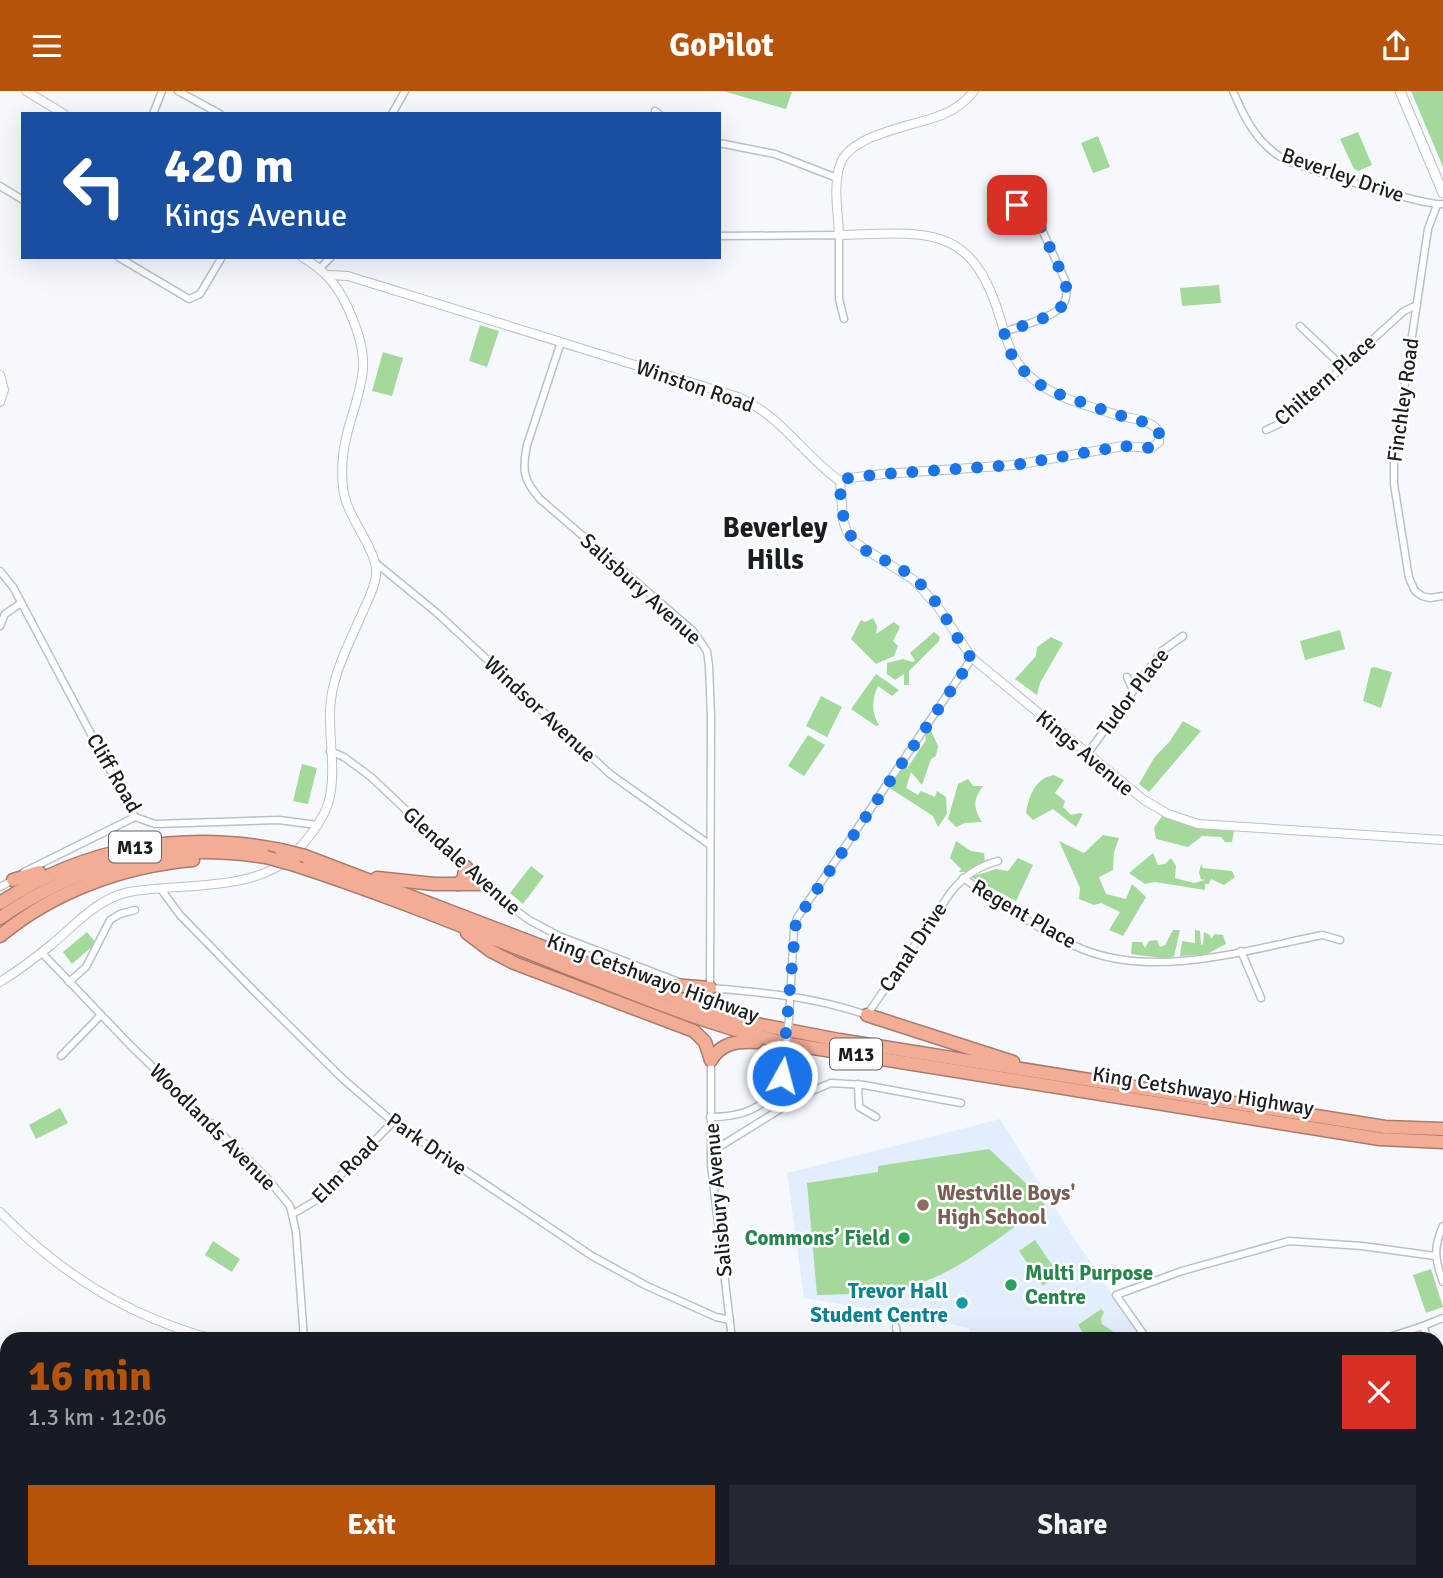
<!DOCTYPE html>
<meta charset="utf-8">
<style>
:root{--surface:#171b24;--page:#242831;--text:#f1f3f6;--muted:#9ea1a6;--accent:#b45309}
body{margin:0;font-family:Signika,sans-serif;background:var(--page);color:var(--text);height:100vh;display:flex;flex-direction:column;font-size:26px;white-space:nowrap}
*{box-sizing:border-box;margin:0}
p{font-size:23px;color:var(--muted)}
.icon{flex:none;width:38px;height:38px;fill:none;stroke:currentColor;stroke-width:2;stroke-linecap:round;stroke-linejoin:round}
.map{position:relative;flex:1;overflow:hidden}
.sheet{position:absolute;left:0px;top:1241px;width:1444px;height:247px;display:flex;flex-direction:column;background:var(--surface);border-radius:21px 21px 0 0;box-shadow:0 7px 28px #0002}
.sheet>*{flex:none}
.guide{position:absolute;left:21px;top:21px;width:700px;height:147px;border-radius:0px;box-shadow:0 7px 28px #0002;background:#1a4fa0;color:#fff;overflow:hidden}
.pin{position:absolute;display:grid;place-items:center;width:60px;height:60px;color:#fff;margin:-30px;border-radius:14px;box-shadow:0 4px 10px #0006}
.me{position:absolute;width:77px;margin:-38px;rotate:7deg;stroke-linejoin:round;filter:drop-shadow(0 0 5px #0008)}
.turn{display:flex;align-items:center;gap:24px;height:147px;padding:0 28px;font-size:32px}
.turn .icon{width:91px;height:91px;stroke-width:2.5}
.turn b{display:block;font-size:49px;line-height:60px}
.round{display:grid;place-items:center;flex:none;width:74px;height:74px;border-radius:0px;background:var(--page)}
.headline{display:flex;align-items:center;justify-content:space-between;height:119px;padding:0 28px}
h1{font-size:42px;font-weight:700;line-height:52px;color:var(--accent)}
.cta{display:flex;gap:14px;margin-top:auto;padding:14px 28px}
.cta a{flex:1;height:80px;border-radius:0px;background:var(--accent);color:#fff;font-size:28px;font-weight:700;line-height:80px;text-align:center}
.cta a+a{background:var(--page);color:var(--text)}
header{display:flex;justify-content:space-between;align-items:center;height:91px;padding:0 28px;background:var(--accent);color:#fff;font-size:32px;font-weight:700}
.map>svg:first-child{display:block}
.built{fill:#e3eefd}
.green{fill:#a5d99c}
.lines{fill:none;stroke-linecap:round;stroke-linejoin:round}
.minor-casing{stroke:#bac0c8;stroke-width:9}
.tertiary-casing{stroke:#bac0c8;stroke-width:10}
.secondary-casing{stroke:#bac0c8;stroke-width:11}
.motorway-casing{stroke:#a87b6c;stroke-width:15}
.minor{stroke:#fff;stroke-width:6}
.tertiary{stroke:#fff;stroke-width:8}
.secondary{stroke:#fff;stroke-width:9}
.motorway{stroke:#f4ad95;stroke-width:12}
.minor-bridge-casing{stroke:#bac0c8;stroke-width:9;stroke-linecap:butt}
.motorway-bridge-casing{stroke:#a87b6c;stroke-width:15;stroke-linecap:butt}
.minor-bridge{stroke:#fff;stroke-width:6}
.motorway-bridge{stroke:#f4ad95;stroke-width:12}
.route{stroke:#1a73e8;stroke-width:12;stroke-dasharray:0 21.6}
.education-dot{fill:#8d6e63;stroke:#fff;stroke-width:2.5}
.leisure-dot{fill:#2e9e5b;stroke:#fff;stroke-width:2.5}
.culture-dot{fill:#0f9aa8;stroke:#fff;stroke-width:2.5}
.labels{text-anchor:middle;stroke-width:5;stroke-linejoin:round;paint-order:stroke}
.shield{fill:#fff;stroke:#5f6263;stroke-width:2}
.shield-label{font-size:19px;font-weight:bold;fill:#1b1e20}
.street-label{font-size:21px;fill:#1b1e20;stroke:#fff}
.education-label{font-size:21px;font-weight:bold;fill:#785e54;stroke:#fff;text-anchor:start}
.leisure-label{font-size:21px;font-weight:bold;fill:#27864d;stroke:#fff;text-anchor:end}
.culture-label{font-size:21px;font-weight:bold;fill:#0d838f;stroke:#fff;text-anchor:end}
.district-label{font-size:28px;font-weight:bold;fill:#1b1e20;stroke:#fff}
</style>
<header><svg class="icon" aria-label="menu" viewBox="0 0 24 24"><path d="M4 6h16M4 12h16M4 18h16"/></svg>GoPilot<svg class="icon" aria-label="share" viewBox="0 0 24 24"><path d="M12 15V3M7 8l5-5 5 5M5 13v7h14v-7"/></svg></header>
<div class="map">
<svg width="1443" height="1487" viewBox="0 0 1443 1487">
<rect width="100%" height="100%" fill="#f5f9fe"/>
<path class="built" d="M 1000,1028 L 1074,1147 L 1143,1248 L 971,1248 L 969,1237 L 908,1224 L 804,1207 L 787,1082 Z"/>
<g class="green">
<path d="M 723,0 L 789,0 L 792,1 L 786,18 Z"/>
<path d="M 1411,0 L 1443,0 L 1443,76 Z"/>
<path d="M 1358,41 L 1372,74 L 1358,80 L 1354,78 L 1340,48 Z"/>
<path d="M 1098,45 L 1110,76 L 1093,82 L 1081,52 Z"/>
<path d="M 1219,194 L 1221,212 L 1182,215 L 1180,197 Z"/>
<path d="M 480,234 L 499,240 L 487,276 L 469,270 Z"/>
<path d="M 383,261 L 403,267 L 392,305 L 372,300 Z"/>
<path d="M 873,527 L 877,535 L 876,543 L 894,531 L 900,536 L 893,550 L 898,555 L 894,565 L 876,573 L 851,548 L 861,529 L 865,531 Z"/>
<path d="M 1340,539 L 1345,558 L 1305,569 L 1300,550 Z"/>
<path d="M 934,541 L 940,546 L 939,550 L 909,580 L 909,594 L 904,594 L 904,583 L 895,589 L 887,583 L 887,572 L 903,568 L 913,571 L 915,569 L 910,562 Z"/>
<path d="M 1051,546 L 1063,552 L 1040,592 L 1037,604 L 1015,588 L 1036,565 L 1037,556 Z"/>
<path d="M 1374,576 L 1392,581 L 1381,617 L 1363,610 L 1371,577 Z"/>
<path d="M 876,583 L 899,599 L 892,605 L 878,595 C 872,608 871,622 879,634 L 876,635 L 851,618 Z"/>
<path d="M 821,605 L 842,616 L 827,646 L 806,635 Z"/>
<path d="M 1183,630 L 1201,640 L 1149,701 L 1139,693 L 1154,667 L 1170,650 Z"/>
<path d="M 930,637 L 938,655 L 936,665 L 931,668 L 922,694 L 911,681 L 906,697 L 918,704 L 921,700 L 935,706 L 937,700 L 946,706 L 947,723 L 938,736 L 933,725 L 888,696 L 900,677 L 906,676 L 909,678 L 908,676 L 926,649 L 925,642 Z"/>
<path d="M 808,644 L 825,654 L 804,685 L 788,675 Z"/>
<path d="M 302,673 L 317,677 L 308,713 L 293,710 Z"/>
<path d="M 1054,684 L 1064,689 L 1055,702 L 1065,710 L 1063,716 L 1071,724 L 1080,722 L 1083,723 L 1076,736 L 1053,718 L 1033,729 L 1026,722 C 1029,705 1035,687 1054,684 Z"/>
<path d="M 968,688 L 973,695 L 983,695 C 973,709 973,716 982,731 L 965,732 L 956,736 L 948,728 L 958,693 Z"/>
<path d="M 1162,725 L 1214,738 L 1234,740 L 1232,751 L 1225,751 L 1221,746 L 1202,745 L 1188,756 L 1156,748 L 1154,737 Z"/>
<path d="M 1103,744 L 1119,747 L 1114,761 L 1113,779 L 1099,786 L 1106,803 L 1126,808 L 1132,793 L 1146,806 L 1123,845 L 1109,839 L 1120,821 L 1101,812 L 1094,814 L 1079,808 L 1080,797 L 1059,750 L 1084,762 Z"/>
<path d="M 956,750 L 971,760 L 984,762 L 985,772 L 969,781 L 959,781 L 961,778 L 950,767 Z"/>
<path d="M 1153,762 L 1158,774 L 1165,773 L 1171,767 L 1176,775 L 1175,787 L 1194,792 L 1205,789 L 1201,788 L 1199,782 L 1201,773 L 1203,777 L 1232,780 L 1235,786 L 1224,794 L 1211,788 L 1209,793 L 1205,793 L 1205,799 L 1155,791 L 1145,793 L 1129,782 Z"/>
<path d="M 1018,767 L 1033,774 L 1016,810 L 971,786 L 996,778 L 1008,780 Z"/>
<path d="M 531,775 L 544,785 L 523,813 L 510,802 Z"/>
<path d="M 1173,839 L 1180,839 L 1174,865 L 1169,868 L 1131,863 L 1132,851 L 1142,851 L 1145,857 L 1149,850 L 1157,849 L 1160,856 L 1165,854 Z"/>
<path d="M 1195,839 L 1200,840 L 1201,854 L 1203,853 L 1204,841 L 1210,844 L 1211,848 L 1215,843 L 1223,844 L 1226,853 L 1205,864 L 1180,865 L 1182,850 L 1195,852 Z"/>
<path d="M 87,841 L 96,852 L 72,873 L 63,861 Z"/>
<path d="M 60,1017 L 68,1032 L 36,1048 L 29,1034 Z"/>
<path d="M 989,1058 L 1030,1096 L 1045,1114 C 1005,1141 965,1177 920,1192 C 887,1203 851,1203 817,1204 L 807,1092 L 878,1081 L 878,1075 Z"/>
<path d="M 1035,1149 L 1059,1184 L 1043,1195 L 1019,1160 Z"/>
<path d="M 213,1150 L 240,1168 L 232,1181 L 205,1164 Z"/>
<path d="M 1431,1178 L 1443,1216 L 1426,1222 L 1413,1184 Z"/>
<path d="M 1101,1218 L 1104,1221 L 1101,1228 L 1102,1233 L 1118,1244 L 1112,1248 L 1087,1248 L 1078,1234 Z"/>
<path d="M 1177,1480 L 1178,1487 L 1038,1487 L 1036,1481 Z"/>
</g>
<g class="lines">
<defs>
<g id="minor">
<path d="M 178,0 L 220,23"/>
<path d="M 1233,0 C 1242,21 1252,43 1270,58 C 1275,63 1282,67 1288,70 C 1309,78 1427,116 1443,113"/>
<path d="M 655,20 L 659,23"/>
<path d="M 153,23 L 162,0"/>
<path d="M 392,23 L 405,0"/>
<path d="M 719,52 L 775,63 L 837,87"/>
<path d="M 0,95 L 23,109"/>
<path d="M 1437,114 L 1428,138 L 1394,366 L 1394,393 L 1409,487 L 1415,500 L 1422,505 L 1430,507 L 1443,505"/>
<path d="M 719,145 L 839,144 L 839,208 L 844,228"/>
<path d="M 118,166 L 189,208 L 200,203 L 222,166"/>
<path d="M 320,177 L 331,166"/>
<path d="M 1300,235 L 1343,276"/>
<path d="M 1004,241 C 1018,236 1052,227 1061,216 C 1068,209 1067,199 1065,189 L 1037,128 L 1031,121 L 1017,114"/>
<path d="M 561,251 L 527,354 C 522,379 523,389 540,408 L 693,540 L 707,560 L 709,575 L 711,626 L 710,897 C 767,902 811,905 867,924 L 951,801 C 964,785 978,775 998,770"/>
<path d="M 1266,339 L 1281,332 L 1404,220 L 1417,214"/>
<path d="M 377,473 L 437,522 L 610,683 L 710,754"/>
<path d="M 0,480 L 13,496 L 135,726 L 155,733 L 279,729 L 317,734"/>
<path d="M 0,535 L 5,523 L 21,512"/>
<path d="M 1127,586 L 1133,599"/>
<path d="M 330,660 L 344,666 L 371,686 L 498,806 L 529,829 L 559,845 L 679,891"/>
<path d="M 1088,662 L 1162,560 L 1183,545"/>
<path d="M 24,781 L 135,726"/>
<path d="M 963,787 C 1001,812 1039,840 1082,858 C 1155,888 1247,859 1322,844 L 1340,849"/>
<path d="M 0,796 L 13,789"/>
<path d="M 160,797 L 180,824 L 254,900 L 343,988 L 393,1031 L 592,1165 L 647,1195 L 716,1226 L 730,1229"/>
<path d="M 1241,860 L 1261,907"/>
<path d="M 42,862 L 130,954 L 267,1087 L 290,1115 L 296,1141 L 304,1248"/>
<path d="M 69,891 L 86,876 L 110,829 L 120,823 L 135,819"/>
<path d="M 789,928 L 794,838 L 797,827 L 972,567"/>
<path d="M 61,965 L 101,924"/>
<path d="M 711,969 L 711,1074 L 732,1248"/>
<path d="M 858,993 L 859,1016 L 876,1026"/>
<path d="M 710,1026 C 754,1026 781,1009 785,963"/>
<path d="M 711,1061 L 805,1003 L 831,992 L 864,994 L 961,1012"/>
<path d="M 293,1123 L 315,1110 L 393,1031"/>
<path d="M 1443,1135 C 1433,1156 1435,1169 1443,1191"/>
<path d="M 1423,1235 L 1443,1227"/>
<path d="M 896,1236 L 898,1248"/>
<path d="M 789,1248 L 799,1248"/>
<path d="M 1147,1248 L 1116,1204 L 1182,1180 L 1289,1150 L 1362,1155 L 1435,1165"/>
<path d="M 1383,1248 L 1423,1235 L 1428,1248"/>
<path d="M 1437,1271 L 1443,1287"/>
<path d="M 0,1336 L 7,1338"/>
<path d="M 0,1462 L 7,1466"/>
<path d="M 36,1480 L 50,1487"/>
<path d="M 1007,1480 L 1008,1487"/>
<path d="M 1205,1480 L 1207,1487"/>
<path d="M 1369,1480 L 1372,1487"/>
<path d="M 1395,1480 L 1398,1487"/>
<path d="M 366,1487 L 370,1480"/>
<path d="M 581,1487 L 587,1480"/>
<path d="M 732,1487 L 736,1480"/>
</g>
<g id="tertiary">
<path d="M 26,0 L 64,23"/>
<path d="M 329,184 L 348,185 L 738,306 C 782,325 803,364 840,390"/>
<path d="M 0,284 L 4,299 L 0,311"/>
<path d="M 840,390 L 849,387 L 883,383 L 1015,374 L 1123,355 L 1151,357 L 1159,351 L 1159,342 C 1157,337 1154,334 1148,332 C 1138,327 1127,327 1117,324 C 1092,316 1059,308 1038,292 C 1013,273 1009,258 1001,230 C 972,130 927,142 839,144 C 838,121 833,95 840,74 C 850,42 917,35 944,23 C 956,18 966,10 974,0"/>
<path d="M 840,390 L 843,429 L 847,441 L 854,451 L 914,489 L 938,516 L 972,567 L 1144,709 L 1168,723 L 1198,733 L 1443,749"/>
<path d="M 0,891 C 18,880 35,867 51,854 C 75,834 98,807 129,801 C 178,792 255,801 292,765 C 305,752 322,731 328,713 C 339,676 324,635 333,597 C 339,570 353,544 364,518 C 369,507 375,496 376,484 C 379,459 345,426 343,396 C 341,379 343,359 347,343 C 352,322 362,299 363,276 C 364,255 356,234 347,215 C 336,192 324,179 302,166"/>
<path d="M 0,1121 C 45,1167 94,1203 154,1228 C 174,1236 194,1244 215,1248"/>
<path d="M 758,1480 L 768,1487"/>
</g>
<path id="secondary" d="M 1400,0 L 1443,102"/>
<g id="motorway">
<path d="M 305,765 L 690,912 L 751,932 L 839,949 L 1385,1036 L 1443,1038"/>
<path d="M 295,774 C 394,806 491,847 588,885 C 656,912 723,939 795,954 L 1380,1048 L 1443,1051"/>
<path d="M 377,787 L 434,793 L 483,793"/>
<path d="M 13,789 L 39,781"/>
<path d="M 458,793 L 463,789 L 466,776"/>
<path d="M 0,812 C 85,756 182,739 281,759"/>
<path d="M 0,827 C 83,770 167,751 266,766"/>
<path d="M 467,842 L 491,860 L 514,872 L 694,940 L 705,951 L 711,969"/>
<path d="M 0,845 C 54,800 124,775 193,769"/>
<path d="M 647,892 L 710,897"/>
<path d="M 867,924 L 1013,971"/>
<path d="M 711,969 C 721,952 737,950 756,951"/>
</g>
</defs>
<use href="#minor" class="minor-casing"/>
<use href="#tertiary" class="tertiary-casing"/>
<use href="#secondary" class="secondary-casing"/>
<use href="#motorway" class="motorway-casing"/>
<use href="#minor" class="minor"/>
<use href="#tertiary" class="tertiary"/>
<use href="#secondary" class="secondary"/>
<use href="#motorway" class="motorway"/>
<defs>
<path id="minor-bridge" d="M 785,963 L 789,928"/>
<g id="motorway-bridge">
<path d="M 281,759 L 305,765"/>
<path d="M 266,766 L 295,774"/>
</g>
</defs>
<use href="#minor-bridge" class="minor-bridge-casing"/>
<use href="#motorway-bridge" class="motorway-bridge-casing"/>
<use href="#minor-bridge" class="minor-bridge"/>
<use href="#motorway-bridge" class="motorway-bridge"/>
</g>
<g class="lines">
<path class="route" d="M 782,985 L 796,830 L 972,568 C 955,547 945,521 927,500 C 881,449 841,481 840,390 L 849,387 L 883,383 L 1015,374 L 1123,355 L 1151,357 L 1157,354 L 1159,342 L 1151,333 L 1118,324 L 1050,300 L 1038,292 L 1017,274 L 1008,257 L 1004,241 C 1018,236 1052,227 1061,216 C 1068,209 1067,199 1065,190 L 1037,128 L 1031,121 L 1017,114"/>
</g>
<circle class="education-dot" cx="923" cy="1114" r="7"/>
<g class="leisure-dot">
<circle cx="904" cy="1147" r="7"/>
<circle cx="1011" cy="1194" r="7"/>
</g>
<circle class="culture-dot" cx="962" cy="1212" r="7"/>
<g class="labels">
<g class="shield">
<rect x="109" y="740.5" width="52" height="31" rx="5"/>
<rect x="830" y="947.5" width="52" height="31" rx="5"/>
</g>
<g class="shield-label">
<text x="135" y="763">M13</text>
<text x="856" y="970">M13</text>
</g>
<g class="street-label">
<text transform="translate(1343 84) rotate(19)" y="7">Beverley Drive</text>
<text transform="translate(1325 289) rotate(-41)" y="7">Chiltern Place</text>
<text transform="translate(695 295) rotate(19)" y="7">Winston Road</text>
<text transform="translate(1403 309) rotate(-82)" y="7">Finchley Road</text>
<text transform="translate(641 498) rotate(42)" y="7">Salisbury Avenue</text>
<text transform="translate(1133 601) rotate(-53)" y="7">Tudor Place</text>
<text transform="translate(540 618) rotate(43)" y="7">Windsor Avenue</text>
<text transform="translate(1085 662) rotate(40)" y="7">Kings Avenue</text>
<text transform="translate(114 682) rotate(60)" y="7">Cliff Road</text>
<text transform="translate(462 770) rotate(42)" y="7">Glendale Avenue</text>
<text transform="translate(1024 823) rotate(30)" y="7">Regent Place</text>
<text transform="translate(913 856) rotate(-56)" y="7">Canal Drive</text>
<text transform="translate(653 887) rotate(20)" y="7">King Cetshwayo Highway</text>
<text transform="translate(1203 1000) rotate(9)" y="7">King Cetshwayo Highway</text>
<text transform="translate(213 1036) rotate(45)" y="7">Woodlands Avenue</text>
<text transform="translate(427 1053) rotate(35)" y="7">Park Drive</text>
<text transform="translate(345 1079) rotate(-45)" y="7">Elm Road</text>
<text transform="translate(718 1109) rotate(-95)" y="7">Salisbury Avenue</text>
</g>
<g class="education-label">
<text x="937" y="1109">Westville Boys'<tspan x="937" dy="24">High School</tspan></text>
</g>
<g class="leisure-label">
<text x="890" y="1154">Commons’ Field</text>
<text x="1025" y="1189" text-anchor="start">Multi Purpose<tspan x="1025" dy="24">Centre</tspan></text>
</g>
<g class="culture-label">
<text x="948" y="1207">Trevor Hall<tspan x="948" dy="24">Student Centre</tspan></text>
</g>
<g class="district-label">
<text x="775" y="446">Beverley<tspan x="775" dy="32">Hills</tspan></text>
</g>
</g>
</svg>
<div class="pin" style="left:1017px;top:114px;background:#d93025"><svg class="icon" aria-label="arrive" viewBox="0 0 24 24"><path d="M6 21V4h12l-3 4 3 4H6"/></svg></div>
<svg class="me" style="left:782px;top:985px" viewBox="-20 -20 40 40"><circle r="17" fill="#1a73e8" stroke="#fff" stroke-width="3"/><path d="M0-11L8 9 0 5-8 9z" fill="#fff"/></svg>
<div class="guide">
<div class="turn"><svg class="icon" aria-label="left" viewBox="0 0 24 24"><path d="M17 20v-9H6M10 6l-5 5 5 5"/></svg><div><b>420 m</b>Kings Avenue</div></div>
</div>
<section class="sheet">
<div class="headline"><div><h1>16 min</h1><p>1.3 km · 12:06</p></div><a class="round" style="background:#d93025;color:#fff"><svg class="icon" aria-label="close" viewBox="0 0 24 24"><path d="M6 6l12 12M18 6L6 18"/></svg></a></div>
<div class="cta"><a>Exit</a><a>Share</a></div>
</section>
</div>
